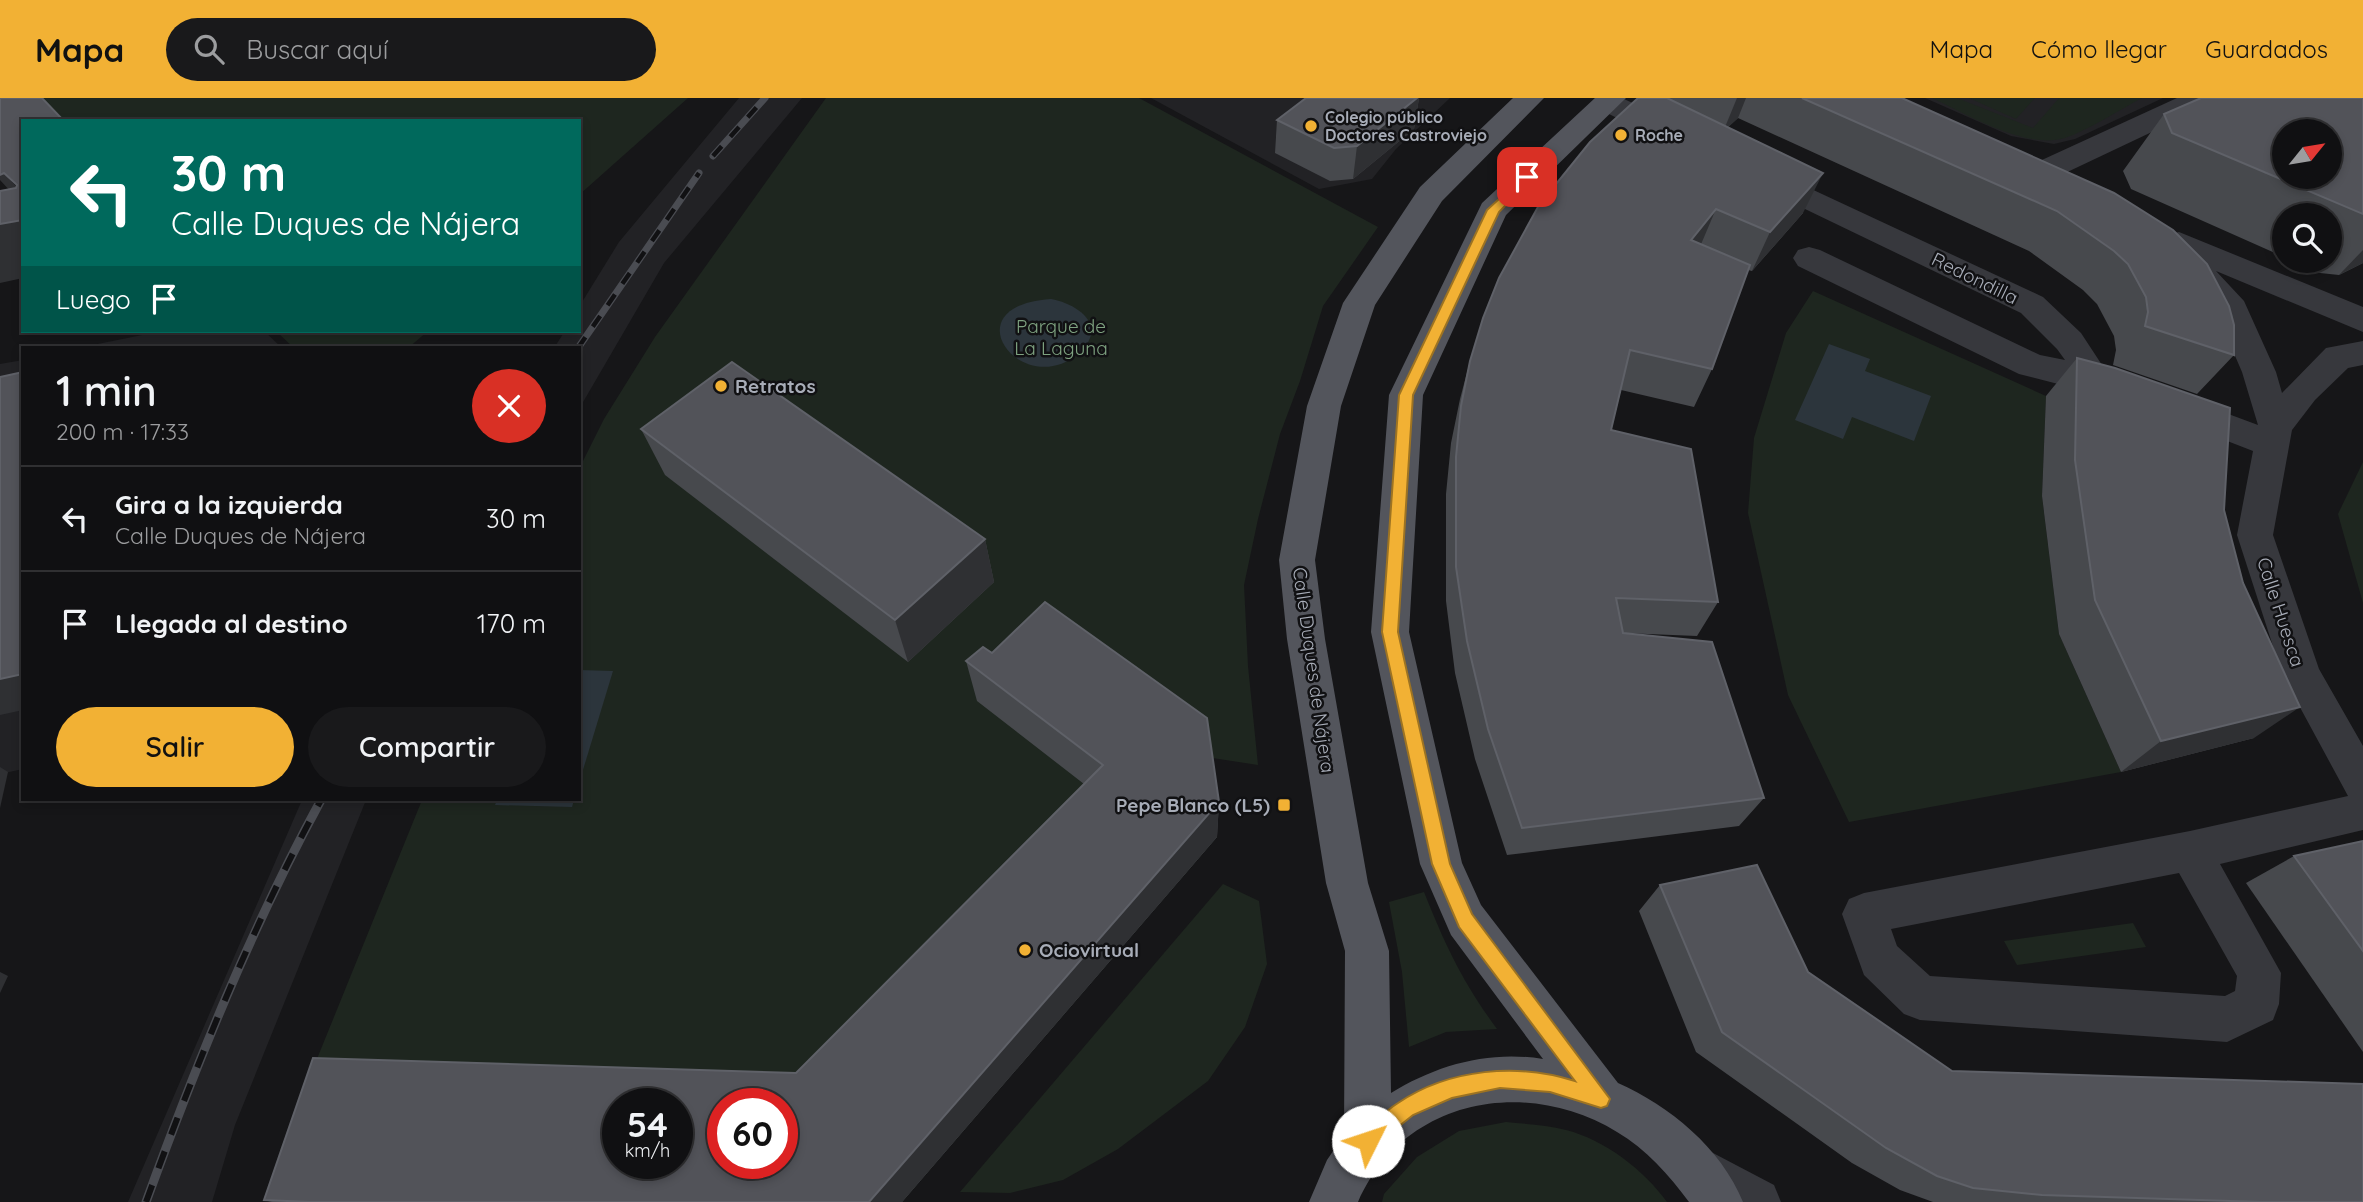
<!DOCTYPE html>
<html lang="es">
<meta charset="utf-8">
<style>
:root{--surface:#101012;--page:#19191b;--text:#f1f3f6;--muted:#9c9d9f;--line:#303032;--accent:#f2b134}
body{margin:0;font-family:Quicksand,sans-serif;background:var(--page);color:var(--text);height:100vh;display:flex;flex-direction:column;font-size:26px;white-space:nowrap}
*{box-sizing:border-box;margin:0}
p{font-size:23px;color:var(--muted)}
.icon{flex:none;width:38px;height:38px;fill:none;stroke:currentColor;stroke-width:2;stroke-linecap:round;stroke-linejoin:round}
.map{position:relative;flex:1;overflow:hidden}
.details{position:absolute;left:21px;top:248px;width:560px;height:455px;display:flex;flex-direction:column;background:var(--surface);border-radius:0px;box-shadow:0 4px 10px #0003,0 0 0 2px var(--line)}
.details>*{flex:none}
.top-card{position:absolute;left:21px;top:21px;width:560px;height:214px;border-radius:0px;box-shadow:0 4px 10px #0003,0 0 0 2px var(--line);background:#00695c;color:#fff;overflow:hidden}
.needle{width:46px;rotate:60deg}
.fabs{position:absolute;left:2272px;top:21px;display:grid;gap:14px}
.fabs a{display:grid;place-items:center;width:70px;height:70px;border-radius:50%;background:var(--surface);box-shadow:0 4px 10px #0003,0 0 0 2px var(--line);font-size:35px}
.speed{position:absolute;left:602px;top:990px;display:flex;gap:14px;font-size:35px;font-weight:700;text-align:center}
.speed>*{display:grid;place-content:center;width:91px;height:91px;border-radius:50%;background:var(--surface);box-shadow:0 4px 10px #0003,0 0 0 2px var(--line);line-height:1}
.speed small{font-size:18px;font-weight:400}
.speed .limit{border:10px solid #d22;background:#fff;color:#111}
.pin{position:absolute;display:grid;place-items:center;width:60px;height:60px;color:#fff;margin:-30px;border-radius:14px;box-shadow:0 4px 10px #0006}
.me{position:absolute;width:77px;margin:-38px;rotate:49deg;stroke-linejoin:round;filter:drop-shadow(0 0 5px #0008)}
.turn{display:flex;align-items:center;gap:24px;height:147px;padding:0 35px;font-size:32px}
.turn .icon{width:91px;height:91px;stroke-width:2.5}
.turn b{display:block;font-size:49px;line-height:60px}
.then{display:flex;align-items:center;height:66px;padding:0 35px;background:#0003;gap:14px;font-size:26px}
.round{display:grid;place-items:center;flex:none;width:74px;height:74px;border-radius:37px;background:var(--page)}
.summary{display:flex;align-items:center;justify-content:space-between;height:119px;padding:0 35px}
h1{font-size:42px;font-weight:600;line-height:52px}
.primary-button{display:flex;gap:14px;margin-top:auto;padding:14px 35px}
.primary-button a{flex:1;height:80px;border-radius:42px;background:var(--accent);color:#111;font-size:28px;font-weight:600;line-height:80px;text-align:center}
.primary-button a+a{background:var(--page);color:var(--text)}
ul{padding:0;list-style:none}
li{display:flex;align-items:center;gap:21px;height:105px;padding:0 35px;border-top:2px solid var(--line)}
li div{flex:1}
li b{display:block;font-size:26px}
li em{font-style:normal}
header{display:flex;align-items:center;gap:42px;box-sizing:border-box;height:98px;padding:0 35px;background:var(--accent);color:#111}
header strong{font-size:33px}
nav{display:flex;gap:38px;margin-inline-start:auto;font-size:24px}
.search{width:490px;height:63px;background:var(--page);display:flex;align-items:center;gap:18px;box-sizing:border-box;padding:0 24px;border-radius:38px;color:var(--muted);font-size:26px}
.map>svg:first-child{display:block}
.built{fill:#222225}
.green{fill:#1e261f;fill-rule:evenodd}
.water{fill:#2c353c}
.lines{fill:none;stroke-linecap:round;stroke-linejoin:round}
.street{fill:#37383d;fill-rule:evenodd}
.primary{fill:#53555c;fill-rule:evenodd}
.rail-far1-casing{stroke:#4a4c52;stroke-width:7}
.rail-casing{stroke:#4a4c52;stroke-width:9}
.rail-far1{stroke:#111113;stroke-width:4.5;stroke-dasharray:13;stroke-linecap:butt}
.rail{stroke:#111113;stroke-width:6;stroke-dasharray:18;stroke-linecap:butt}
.wall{fill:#47494d}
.shaded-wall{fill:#2f3033}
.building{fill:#525359;stroke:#5f6168;stroke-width:2;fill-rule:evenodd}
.route{fill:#f2b134;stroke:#9d7322;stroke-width:2}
.poi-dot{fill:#f2b134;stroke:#111113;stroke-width:2.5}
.labels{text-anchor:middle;stroke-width:5;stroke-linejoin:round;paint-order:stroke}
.far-poi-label{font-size:16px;font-weight:bold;fill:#a8adb8;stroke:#111113;text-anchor:start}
.street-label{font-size:19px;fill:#a8adb8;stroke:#111113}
.park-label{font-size:19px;fill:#7fa381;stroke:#111113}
.poi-label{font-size:19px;font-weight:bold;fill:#a8adb8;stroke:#111113;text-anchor:start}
</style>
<header>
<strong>Mapa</strong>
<div class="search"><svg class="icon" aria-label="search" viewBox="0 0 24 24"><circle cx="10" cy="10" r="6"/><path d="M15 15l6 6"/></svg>Buscar aquí</div>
<nav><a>Mapa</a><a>Cómo llegar</a><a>Guardados</a></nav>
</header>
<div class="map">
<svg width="2363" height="1104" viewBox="0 0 2363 1104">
<rect width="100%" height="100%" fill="#161618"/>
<g class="built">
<path d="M 739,0 L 802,0 L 664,165 L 579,311 L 579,250 L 554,250 L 565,233 L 579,233 L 579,209 L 619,144 Z"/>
<path d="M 1151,0 L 1450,0 L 1396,51 L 1372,81 L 1319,91 Z"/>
<path d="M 1925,0 L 2163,0 L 2075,41 L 2054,46 L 2011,38 Z"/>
<path d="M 162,233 L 264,233 L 282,250 L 78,250 Z"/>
<path d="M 23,262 L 23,671 L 0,676 L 0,266 Z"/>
<path d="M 302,702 L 366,702 L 235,1027 L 212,1104 L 128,1104 Z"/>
</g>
<g class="green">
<path d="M 39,0 L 688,0 L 579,97 L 579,23 L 62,23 Z"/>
<path d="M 826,0 L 1139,0 L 1378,129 L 1323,208 L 1300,283 L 1280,336 L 1258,421 L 1244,487 L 1248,568 L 1258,667 L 1206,659 L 1217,739 L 902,1104 L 312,1104 L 280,1052 L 422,702 L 579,702 L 579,371 L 604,321 L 655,239 ZM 618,1006 L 677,1006 L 677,1066 L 618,1066 ZM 723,1006 L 782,1006 L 782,1066 L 723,1066 Z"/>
<path d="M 1932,0 L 1957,0 L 2033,30 L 2059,0 L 2142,0 C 2119,12 2089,32 2065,40 C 2025,52 1967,16 1932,0 Z"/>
<path d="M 1969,0 L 2035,0 L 2016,21 Z"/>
<path d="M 1813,193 L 2046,298 L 2042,398 L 2059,536 L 2121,674 L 1849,724 L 1788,597 L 1748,415 L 1754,340 L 1786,235 Z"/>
<path d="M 276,233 L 428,233 L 408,250 L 294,250 Z"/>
<path d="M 2363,364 L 2363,505 L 2338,416 Z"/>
<path d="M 1223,786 L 1259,803 L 1267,866 L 1245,929 L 1208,983 L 1118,1051 L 1063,1082 L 1010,1095 L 960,1094 Z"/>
<path d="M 1424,794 C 1446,849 1462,883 1497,931 L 1446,934 L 1409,949 L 1402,874 L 1389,804 Z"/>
<path d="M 2133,825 L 2146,849 L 2017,867 L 2004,843 Z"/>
<path d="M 1506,1024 C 1525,1026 1547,1027 1566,1032 C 1605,1042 1644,1072 1667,1104 L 1382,1104 L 1384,1096 L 1417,1059 L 1459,1033 Z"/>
</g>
<g class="water">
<path d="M 1051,201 C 1078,206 1109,228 1079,255 C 1023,304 948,208 1051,201 Z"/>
<path d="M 1829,246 L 1870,261 L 1865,273 L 1931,298 L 1914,343 L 1852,319 L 1843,341 L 1795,322 Z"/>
<path d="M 579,572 L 613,573 L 579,685 Z"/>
<path d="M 497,702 L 574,702 L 572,709 L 495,707 Z"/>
</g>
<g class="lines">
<g class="street">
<path d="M 1595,0 L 1622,0 L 1683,29 L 1688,36 L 1683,43 L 1673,45 L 1663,43 L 1597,10 L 1593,4 Z"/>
<path d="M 2177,0 L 2215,0 L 2211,6 L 2042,86 L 2031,89 L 2020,86 L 2016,79 L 2020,72 Z"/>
<path d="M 1762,68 L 2043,199 L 2081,235 L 2102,267 L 2120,273 L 2125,282 L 2120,291 L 2108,294 L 2082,285 L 2062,287 L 2019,276 L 1798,168 L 1793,160 L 1798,152 L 1809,149 L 1820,152 L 2040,257 L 2065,262 L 2057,251 L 2021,215 L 1751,85 L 1747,78 L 1751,71 Z"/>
<path d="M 2179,134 L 2363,209 L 2363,234 L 2216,173 L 2244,203 L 2276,274 L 2282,295 L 2326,250 L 2363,243 L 2363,267 L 2348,270 L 2315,302 L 2292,332 L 2273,437 L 2319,571 L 2363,648 L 2363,732 L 2220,766 L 2281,875 L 2279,906 L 2273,922 L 2227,944 L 1920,922 L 1904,916 L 1864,877 L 1842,816 L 1849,801 L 1864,795 L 2190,733 L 2348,698 L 2282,576 L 2237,437 L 2253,353 L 2168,320 L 2163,311 L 2168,302 L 2180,298 L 2258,327 L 2242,274 L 2214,209 L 2172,164 L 2177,156 L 2168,153 L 2163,145 L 2168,137 ZM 2179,775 L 2237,878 L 2235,893 L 2225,898 L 1930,878 L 1897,848 L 1891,831 Z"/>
<path d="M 1694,1045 L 1774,1087 L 1781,1104 L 1709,1104 L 1677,1086 L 1670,1069 L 1677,1052 Z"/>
</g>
<path class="primary" d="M 1513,0 L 1544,0 L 1442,103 L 1375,207 L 1341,308 L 1315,462 L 1325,541 L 1368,785 L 1389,853 L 1391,995 C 1436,967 1489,952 1543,961 L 1451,837 L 1420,766 L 1371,534 L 1389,297 L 1482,105 L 1595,0 L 1626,0 L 1506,117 L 1423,297 L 1409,534 L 1462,765 L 1481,807 L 1618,985 C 1670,1008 1721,1050 1743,1104 L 1689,1104 C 1669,1077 1646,1051 1617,1034 C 1525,978 1403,1001 1358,1104 L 1309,1104 L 1327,1062 L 1344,1037 L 1345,853 L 1326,785 L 1287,541 L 1279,462 L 1307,308 L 1343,205 L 1420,89 Z"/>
<defs>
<g id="rail-far1">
<path d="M 713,58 L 765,0"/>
<path d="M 578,250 L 699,75"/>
</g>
<path id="rail" d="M 146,1104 C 196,967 251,830 321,702"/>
</defs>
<use href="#rail-far1" class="rail-far1-casing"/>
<use href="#rail" class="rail-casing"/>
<use href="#rail-far1" class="rail-far1"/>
<use href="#rail" class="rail"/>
</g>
<g class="wall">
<path d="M 1306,0 L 1419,0 L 1414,31 L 1353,81 L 1330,83 L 1275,55 L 1277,22 Z"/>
<path d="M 1638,0 L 1902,0 L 2114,95 L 2234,257 L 2197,296 L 2113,267 L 2116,252 L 2114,238 L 2097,206 L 2083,192 L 2029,153 L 1738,20 L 1728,29 L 1803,115 L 1752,173 L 1748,172 L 1712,271 L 1694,309 L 1621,292 L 1611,332 L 1718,504 L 1697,538 L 1623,535 L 1764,700 L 1739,728 L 1507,757 L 1475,661 L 1455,575 L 1446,503 L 1446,396 L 1451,345 L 1460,301 L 1470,263 Z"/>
<path d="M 2363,0 L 2363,165 L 2339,177 L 2320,175 L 2292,163 L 2329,163 L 2329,117 L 2284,117 L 2284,159 L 2131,91 L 2123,73 L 2164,16 Z"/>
<path d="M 2077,260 L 2224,412 L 2254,640 L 2121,674 L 2059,536 L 2042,398 L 2046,298 Z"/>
<path d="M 641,331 L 985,441 L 994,484 L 908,564 L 665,377 Z"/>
<path d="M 966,563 L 1219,704 L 1217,739 L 902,1104 L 272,1104 L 264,1102 L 796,975 L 1084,686 L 977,603 Z"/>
<path d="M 2363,743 L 2363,954 L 2246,785 L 2294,758 Z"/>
<path d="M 1660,787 L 1808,874 L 1952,973 L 2363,1104 L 1933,1104 L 1900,1092 L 1852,1065 L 1696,954 L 1639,813 Z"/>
</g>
<g class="shaded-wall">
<path d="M 1417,0 L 1419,0 L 1414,31 L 1353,81 L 1357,48 Z"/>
<path d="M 1737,0 L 1746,0 L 1738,20 L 1723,34 Z"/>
<path d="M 4,75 L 23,96 L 23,107 L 0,82 L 0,77 Z"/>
<path d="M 1823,75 L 1803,115 L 1752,173 L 1770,134 Z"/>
<path d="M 1716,111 L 1699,151 L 1691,142 Z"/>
<path d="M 23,122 L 23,180 L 0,185 L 0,126 Z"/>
<path d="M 2363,152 L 2363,165 L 2339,177 Z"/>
<path d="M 985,441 L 994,484 L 908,564 L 895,522 Z"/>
<path d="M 23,576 L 23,612 L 0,617 L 0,581 Z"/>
<path d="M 2300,609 L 2254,640 L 2121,674 L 2161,643 Z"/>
<path d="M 0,669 L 8,674 L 0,710 Z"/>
<path d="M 1219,704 L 1217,739 L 902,1104 L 869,1104 Z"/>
<path d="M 0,874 L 8,878 L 0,895 Z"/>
</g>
<g class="building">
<path d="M 0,0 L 42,0 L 64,23 L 23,23 L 23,122 L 0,126 L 0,93 L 16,90 L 17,87 L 4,75 L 0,77 Z"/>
<path d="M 1306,0 L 1417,0 L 1357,48 L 1334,50 L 1277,22 Z"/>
<path d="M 1638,0 L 1667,0 L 1823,75 L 1770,134 L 1716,111 L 1691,142 L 1750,167 L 1712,271 L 1630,252 L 1611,332 L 1691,351 L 1718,504 L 1616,500 L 1623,535 L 1712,544 L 1764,700 L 1522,730 L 1488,631 L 1467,543 L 1456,469 L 1456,359 L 1461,308 L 1470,263 L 1483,220 L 1499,180 L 1539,107 L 1590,44 Z"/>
<path d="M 1802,0 L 1902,0 L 2114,95 L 2173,132 L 2207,166 L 2229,208 L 2234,227 L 2234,257 L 2145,228 L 2148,214 L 2146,199 L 2128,166 L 2114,153 L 2057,113 Z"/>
<path d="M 2201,0 L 2363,0 L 2363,116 L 2172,35 L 2164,16 ZM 2284,33 L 2329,33 L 2329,79 L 2284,79 Z"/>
<path d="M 2077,260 L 2115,270 L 2230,310 L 2224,412 L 2243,485 L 2300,609 L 2161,643 L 2095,502 L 2075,362 Z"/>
<path d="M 732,264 L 985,441 L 895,522 L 641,331 Z"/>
<path d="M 23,274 L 23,576 L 0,581 L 0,279 Z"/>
<path d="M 1045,504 L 1207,620 L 1219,704 L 869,1104 L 310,1104 L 264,1102 L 313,960 L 796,975 L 1103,667 L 966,563 L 983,549 L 992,555 ZM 618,1006 L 677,1006 L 677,1066 L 618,1066 ZM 723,1006 L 782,1006 L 782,1066 L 723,1066 Z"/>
<path d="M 2363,743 L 2363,853 L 2294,758 Z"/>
<path d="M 1757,767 L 1808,874 L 1952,973 L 2363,986 L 2363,1104 L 2263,1104 L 2042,1097 L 1973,1090 L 1937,1078 L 1886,1050 L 1722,934 L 1660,787 Z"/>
</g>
<path class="route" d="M 1527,75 L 1533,79 L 1499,114 L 1413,297 L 1398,534 L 1450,766 L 1472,816 L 1610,1001 L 1607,1008 L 1601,1010 L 1550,994 L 1500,990 L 1452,1000 L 1413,1017 L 1368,1053 L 1361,1050 L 1358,1043 L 1361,1036 C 1373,1026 1385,1013 1398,1005 C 1450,970 1518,965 1575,983 L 1459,829 L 1432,766 L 1382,534 L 1399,297 L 1487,112 Z"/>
<g class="poi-dot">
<circle cx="1311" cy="28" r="7"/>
<circle cx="1621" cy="37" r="7"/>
<circle cx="721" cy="288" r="7"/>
<rect x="1277" y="700" width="14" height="14" rx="3.5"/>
<circle cx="1025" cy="852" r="7"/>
</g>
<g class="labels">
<g class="far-poi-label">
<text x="1325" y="25">Colegio público<tspan x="1325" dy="18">Doctores Castroviejo</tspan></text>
<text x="1635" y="43">Roche</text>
</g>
<g class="street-label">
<text transform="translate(1975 180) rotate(26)" y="7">Redondilla</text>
<text transform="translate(2281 514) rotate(72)" y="7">Calle Huesca</text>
<text transform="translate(1314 572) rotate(82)" y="7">Calle Duques de Nájera</text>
</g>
<g class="park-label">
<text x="1061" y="235">Parque de<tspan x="1061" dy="22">La Laguna</tspan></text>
</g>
<g class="poi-label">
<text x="735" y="295">Retratos</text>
<text x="1270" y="714" text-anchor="end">Pepe Blanco (L5)</text>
<text x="1039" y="859">Ociovirtual</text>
</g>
</g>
</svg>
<div class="fabs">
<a><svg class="needle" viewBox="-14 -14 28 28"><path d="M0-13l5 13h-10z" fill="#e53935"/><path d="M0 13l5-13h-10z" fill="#9c9d9f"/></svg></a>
<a><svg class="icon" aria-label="search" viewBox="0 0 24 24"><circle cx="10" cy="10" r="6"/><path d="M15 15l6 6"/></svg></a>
</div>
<div class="speed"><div>54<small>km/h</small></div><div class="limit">60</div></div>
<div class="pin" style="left:1527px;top:79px;background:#d93025"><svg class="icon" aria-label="arrive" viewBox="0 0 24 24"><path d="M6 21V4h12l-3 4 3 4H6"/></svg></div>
<svg class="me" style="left:1368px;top:1043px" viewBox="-20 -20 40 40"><circle r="19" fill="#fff"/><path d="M0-13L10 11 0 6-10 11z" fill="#f2b134"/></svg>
<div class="top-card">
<div class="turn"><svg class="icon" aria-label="left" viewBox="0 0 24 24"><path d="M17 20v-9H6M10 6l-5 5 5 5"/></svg><div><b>30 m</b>Calle Duques de Nájera</div></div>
<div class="then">Luego<svg class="icon" aria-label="arrive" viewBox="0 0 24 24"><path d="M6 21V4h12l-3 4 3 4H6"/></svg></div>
</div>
<section class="details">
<div class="summary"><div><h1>1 min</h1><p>200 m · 17:33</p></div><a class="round" style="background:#d93025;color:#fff"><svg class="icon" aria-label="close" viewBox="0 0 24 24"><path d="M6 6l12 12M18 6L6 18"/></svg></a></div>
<ul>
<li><svg class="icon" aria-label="left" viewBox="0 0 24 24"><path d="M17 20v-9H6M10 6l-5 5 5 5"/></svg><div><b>Gira a la izquierda</b><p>Calle Duques de Nájera</p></div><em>30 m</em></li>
<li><svg class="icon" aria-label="arrive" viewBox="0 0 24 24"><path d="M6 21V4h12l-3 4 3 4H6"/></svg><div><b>Llegada al destino</b></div><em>170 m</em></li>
</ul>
<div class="primary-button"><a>Salir</a><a>Compartir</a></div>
</section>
</div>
